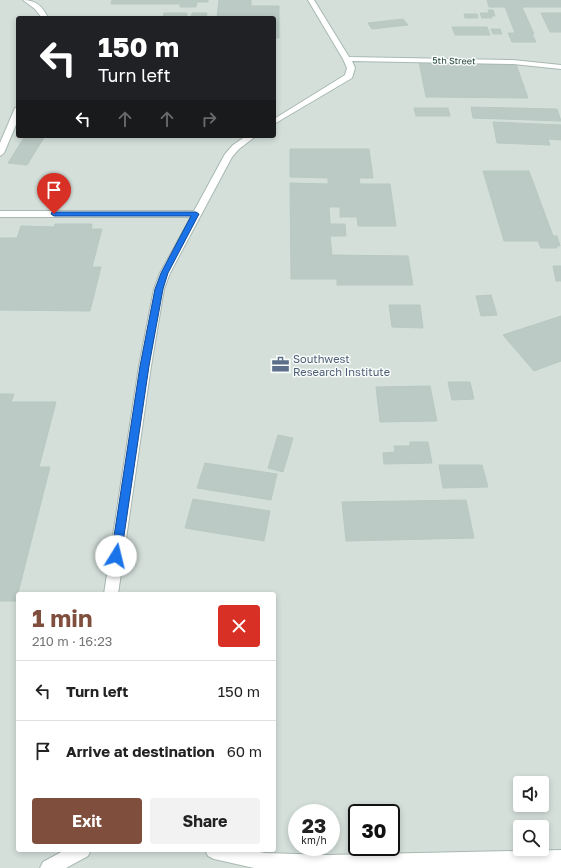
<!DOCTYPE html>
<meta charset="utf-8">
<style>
:root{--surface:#fff;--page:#f2f2f2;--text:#222;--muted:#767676;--line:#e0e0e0;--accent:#804e3d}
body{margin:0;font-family:"Golos Text",sans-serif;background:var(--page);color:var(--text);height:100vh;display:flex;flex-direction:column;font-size:15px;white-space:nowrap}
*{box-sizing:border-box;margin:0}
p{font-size:13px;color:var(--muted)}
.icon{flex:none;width:22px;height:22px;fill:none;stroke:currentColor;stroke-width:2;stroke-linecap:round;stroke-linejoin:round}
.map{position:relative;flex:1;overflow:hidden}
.details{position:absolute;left:16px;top:592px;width:260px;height:260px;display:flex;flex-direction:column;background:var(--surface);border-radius:4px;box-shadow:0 2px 6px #0003}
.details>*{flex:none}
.banner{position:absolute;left:16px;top:16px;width:260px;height:122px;border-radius:4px;box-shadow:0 2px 6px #0003;background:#202124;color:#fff;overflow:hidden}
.tools{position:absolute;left:513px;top:776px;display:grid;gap:8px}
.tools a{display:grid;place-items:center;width:36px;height:36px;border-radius:4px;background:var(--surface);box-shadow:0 2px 6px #0003;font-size:20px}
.speed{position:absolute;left:288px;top:804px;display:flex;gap:8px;font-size:20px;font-weight:700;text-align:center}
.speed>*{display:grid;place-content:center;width:52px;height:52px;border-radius:50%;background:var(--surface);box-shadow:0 2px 6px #0003;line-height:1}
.speed small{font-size:10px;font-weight:400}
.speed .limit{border:2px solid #111;border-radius:6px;background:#fff;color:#111}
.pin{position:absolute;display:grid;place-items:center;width:34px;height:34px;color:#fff;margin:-41px -17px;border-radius:50% 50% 50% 0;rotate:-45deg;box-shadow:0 0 4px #0007}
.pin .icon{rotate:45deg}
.me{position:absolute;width:44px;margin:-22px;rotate:9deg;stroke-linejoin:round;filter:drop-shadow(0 0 3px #0008)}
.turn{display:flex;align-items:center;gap:14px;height:84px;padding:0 16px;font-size:18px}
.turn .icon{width:52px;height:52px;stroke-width:2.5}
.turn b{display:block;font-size:28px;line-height:34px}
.lanes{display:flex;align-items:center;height:38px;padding:0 16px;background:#0003;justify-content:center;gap:20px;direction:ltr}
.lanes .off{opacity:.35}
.round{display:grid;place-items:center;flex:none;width:42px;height:42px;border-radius:4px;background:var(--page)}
.summary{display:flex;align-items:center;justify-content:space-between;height:68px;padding:0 16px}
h1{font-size:24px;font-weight:700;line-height:30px;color:var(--accent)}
.action{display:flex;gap:8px;margin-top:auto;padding:8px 16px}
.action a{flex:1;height:46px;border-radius:4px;background:var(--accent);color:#fff;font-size:16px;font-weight:700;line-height:46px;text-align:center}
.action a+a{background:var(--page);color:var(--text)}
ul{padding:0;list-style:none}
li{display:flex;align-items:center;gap:12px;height:60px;padding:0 16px;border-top:1px solid var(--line)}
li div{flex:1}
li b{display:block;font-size:15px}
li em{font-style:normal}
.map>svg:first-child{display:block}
.built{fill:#d4dfda;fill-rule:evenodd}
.building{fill:#bbcac4;stroke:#b8c9c2}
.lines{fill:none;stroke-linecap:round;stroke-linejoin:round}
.minor-casing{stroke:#a8b8b2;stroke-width:2}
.minor{fill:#fff;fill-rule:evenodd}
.route{fill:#1a73e8;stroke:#114b97}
.labels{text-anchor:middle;stroke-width:3;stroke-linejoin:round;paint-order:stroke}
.far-street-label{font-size:9px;fill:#24423a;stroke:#f7fbf9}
.service-label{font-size:11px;fill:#4e5e75;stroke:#f7fbf9;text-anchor:start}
</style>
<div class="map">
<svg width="561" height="868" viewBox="0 0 561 868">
<rect width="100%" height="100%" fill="#e6efeb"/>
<path class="built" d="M 0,0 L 561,0 L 561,868 L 0,868 ZM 18,18 L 274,18 L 274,136 L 18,136 ZM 18,594 L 274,594 L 274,850 L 18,850 ZM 520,783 L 542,783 L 542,805 L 520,805 ZM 297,813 L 331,813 L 331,847 L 297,847 ZM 357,813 L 391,813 L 391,847 L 357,847 ZM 520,827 L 542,827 L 542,849 L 520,849 Z"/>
<g class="building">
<path d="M 112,0 L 208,0 L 208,2 L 197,2 L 196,7 L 180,7 L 180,4 L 111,4 Z"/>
<path d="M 219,0 L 251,0 L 251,6 L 279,6 L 279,38 L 274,38 L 274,18 L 217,18 Z"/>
<path d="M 487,0 L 561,0 L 561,7 L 522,7 L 534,34 L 532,34 L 536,42 L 512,42 L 508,33 L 515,33 L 505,7 L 489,7 Z"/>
<path d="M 488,10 L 493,10 L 495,16 L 491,16 L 492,18 L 482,18 L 480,13 L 489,13 Z"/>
<path d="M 164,13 L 187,13 L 187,18 L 163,18 Z"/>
<path d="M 192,13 L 207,13 L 206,18 L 191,18 Z"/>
<path d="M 541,13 L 561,13 L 561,32 L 550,32 Z"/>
<path d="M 464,14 L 477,14 L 478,18 L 465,18 Z"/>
<path d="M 403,19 L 408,25 L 372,29 L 368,23 Z"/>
<path d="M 452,27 L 487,27 L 490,35 L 455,35 Z"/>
<path d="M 491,29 L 500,29 L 502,34 L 493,34 Z"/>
<path d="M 419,62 L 516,64 L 528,98 L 426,97 Z"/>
<path d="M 471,107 L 557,109 L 561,121 L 473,118 Z"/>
<path d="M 414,108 L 448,108 L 450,116 L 416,116 Z"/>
<path d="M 493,122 L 561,125 L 561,140 L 548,139 L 550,145 L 497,143 Z"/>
<path d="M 25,136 L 45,136 L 27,165 L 8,163 Z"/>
<path d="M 290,149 L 369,149 L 373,178 L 359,178 L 360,184 L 390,184 L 396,226 L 358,226 L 357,217 L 340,217 L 340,207 L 329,207 L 330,224 L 345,224 L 346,236 L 330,236 L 332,255 L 408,256 L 413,285 L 337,285 L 337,279 L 291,279 L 290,183 L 328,184 L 328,178 L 290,177 Z"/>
<path d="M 483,171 L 529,171 L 553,236 L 557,236 L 560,246 L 556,246 L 557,248 L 541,248 L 538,241 L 504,241 Z"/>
<path d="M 55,224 L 92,224 L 91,229 L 102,229 L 92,267 L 101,267 L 90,311 L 0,310 L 0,238 L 17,238 L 21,226 L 54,227 Z"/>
<path d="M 553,266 L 561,266 L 561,281 L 556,281 Z"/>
<path d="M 491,295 L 497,315 L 481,316 L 476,296 Z"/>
<path d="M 389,305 L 420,305 L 423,328 L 392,327 Z"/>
<path d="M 561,316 L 561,361 L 534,371 L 503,335 Z"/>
<path d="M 448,382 L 470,382 L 474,399 L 452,400 Z"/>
<path d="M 430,386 L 437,421 L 380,422 L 376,387 Z"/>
<path d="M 0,394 L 14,394 L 11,402 L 56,402 L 39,467 L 50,467 L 16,601 L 0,601 Z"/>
<path d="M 278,435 L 293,438 L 283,472 L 268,468 Z"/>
<path d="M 410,442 L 428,442 L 432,463 L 384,464 L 383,453 L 395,452 L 394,446 L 410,446 Z"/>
<path d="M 205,463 L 277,474 L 271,500 L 197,488 Z"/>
<path d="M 439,465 L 482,465 L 488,487 L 443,488 Z"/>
<path d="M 193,499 L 270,511 L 264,541 L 185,528 Z"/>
<path d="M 466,500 L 474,538 L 346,541 L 342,502 Z"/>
</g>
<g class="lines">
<defs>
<g id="minor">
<path d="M 23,0 C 35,0 43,6 48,18 L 42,18 L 35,9 Z"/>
<path d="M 308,0 L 314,0 L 349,57 L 513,60 L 561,65 L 561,69 L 513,64 L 352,61 L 355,68 L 352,78 L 274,124 L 274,119 L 345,75 L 347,68 L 343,59 Z"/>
<path d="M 15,108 L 18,108 L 18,120 L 4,153 L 0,156 L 0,143 Z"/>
<path d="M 246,136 L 256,136 L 239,149 L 232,157 L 170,273 L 164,289 L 151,366 L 118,594 L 104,594 L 139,366 L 154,289 L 160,273 L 191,217 L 0,217 L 0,211 L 194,211 L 225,154 L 233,145 Z"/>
<path d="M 65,850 L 91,850 L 88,856 L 66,868 L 40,868 L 43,862 Z"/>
<path d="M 205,850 L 251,850 L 265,853 L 327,855 L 561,850 L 561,868 L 254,868 L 214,859 L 208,856 Z"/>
</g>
</defs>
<use href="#minor" class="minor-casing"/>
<use href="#minor" class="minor"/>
</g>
<path class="route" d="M 52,212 L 196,212 L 199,214 L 168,273 L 163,289 L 149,366 L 121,556 L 120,559 L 116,560 L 112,559 L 111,556 L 140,366 L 155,289 L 161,273 L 191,216 L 54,216 L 51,214 Z"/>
<defs>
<symbol id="office-bare" viewBox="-9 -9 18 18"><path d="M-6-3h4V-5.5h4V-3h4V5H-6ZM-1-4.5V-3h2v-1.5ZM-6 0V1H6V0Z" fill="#5c6f8a" stroke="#f7fbf9" stroke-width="2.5" paint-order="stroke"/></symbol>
</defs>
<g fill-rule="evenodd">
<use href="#office-bare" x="268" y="352" width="25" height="25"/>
</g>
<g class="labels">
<g class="far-street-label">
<text transform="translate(454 61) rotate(1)" y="3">5th Street</text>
</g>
<g class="service-label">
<text x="293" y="363">Southwest<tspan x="293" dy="13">Research Institute</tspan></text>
</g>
</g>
</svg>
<div class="tools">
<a><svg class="icon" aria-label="sound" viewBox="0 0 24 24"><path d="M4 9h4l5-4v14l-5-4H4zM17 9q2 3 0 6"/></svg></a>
<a><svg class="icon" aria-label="search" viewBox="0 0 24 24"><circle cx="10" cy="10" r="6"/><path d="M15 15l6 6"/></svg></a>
</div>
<div class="speed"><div>23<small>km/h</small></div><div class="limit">30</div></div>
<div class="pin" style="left:54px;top:214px;background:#d93025"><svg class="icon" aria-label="arrive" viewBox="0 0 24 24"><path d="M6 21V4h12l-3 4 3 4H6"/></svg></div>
<svg class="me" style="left:116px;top:556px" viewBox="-20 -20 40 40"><circle r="19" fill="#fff"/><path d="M0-13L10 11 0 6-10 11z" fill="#1a73e8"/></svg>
<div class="banner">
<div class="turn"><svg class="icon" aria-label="left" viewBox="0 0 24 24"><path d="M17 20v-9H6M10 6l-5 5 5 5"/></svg><div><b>150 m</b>Turn left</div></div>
<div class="lanes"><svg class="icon" aria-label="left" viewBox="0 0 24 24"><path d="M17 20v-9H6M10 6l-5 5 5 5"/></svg><svg class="icon off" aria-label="ahead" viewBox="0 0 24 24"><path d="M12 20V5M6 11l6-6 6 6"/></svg><svg class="icon off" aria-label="ahead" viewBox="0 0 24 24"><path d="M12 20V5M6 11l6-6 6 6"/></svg><svg class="icon off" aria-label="right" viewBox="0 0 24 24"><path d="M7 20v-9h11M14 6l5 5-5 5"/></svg></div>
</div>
<section class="details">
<div class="summary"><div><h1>1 min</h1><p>210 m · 16:23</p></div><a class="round" style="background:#d93025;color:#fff"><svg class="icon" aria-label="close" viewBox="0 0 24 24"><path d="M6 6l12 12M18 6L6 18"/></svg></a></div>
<ul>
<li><svg class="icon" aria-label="left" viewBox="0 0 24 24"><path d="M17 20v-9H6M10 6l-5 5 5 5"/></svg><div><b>Turn left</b></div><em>150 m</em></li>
<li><svg class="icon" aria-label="arrive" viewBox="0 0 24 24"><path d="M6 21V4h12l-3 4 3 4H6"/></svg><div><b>Arrive at destination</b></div><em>60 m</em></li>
</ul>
<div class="action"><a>Exit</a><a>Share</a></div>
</section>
</div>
